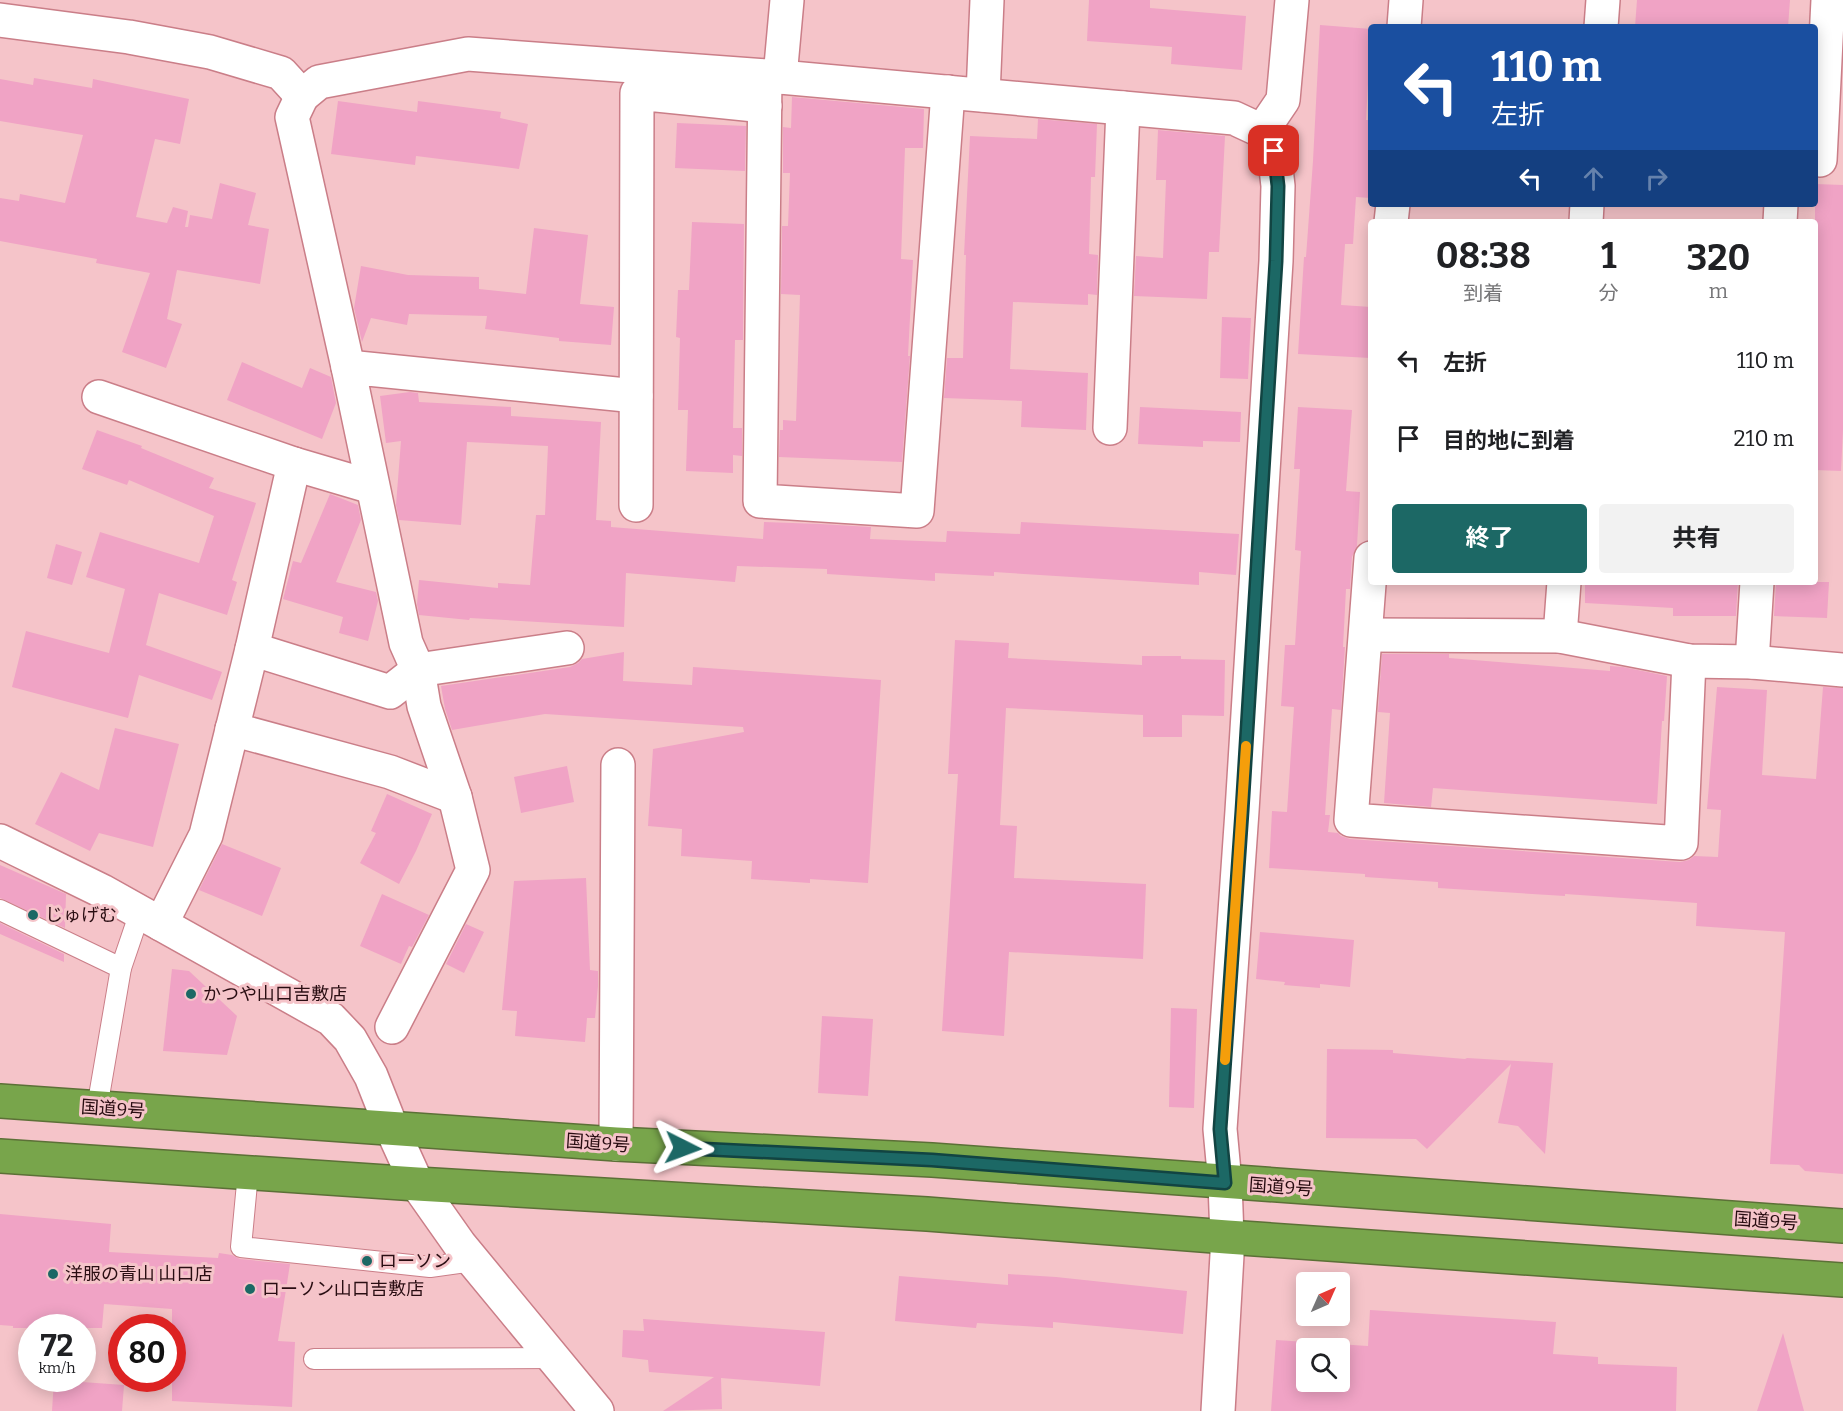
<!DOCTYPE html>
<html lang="ja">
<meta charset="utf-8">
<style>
:root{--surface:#fff;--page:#f2f2f2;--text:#202124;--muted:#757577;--accent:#1c6865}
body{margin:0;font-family:Bitter,"Noto Sans JP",serif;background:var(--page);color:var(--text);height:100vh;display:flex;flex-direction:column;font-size:22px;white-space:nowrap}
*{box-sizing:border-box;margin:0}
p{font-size:20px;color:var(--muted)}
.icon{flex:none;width:33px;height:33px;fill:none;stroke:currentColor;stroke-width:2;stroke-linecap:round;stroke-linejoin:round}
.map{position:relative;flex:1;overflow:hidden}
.panel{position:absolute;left:1368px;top:219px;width:450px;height:366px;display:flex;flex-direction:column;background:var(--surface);border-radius:6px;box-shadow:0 3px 15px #0003}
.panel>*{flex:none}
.hud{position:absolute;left:1368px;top:24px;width:450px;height:183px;border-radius:6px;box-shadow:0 3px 15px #0003;background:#1a4fa0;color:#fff;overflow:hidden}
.needle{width:39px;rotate:45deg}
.buttons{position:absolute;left:1296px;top:1272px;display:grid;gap:12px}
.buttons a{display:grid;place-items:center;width:54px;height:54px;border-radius:6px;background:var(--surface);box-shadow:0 3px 15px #0003;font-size:30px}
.speed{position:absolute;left:18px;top:1314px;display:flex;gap:12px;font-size:30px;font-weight:700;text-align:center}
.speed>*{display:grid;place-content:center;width:78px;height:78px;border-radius:50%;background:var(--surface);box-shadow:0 3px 15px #0003;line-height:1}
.speed small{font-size:15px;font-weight:400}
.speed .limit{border:9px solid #d22;background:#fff;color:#111}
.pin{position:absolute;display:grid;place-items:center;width:51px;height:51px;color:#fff;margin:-26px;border-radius:12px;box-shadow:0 3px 9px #0006}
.me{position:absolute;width:66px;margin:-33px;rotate:93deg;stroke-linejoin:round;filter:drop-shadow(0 0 4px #0008)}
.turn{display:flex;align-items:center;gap:21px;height:126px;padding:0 24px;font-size:27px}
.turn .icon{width:78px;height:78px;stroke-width:2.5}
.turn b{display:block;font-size:42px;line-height:51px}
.lanes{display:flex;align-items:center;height:57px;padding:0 24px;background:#0003;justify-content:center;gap:30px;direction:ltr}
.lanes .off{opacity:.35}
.eta{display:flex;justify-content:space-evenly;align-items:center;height:102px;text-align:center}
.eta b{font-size:36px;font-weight:700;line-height:42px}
.action{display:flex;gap:12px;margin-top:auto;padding:12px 24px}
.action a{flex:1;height:69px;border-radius:6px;background:var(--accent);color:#fff;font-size:24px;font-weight:700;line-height:69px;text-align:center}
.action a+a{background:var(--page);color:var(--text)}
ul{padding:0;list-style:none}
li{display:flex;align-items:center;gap:18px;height:78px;padding:0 24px}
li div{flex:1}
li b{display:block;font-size:22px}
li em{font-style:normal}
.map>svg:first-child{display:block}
.building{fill:#f0a3c5;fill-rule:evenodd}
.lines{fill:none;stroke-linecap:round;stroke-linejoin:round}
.lane-casing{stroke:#ca7e88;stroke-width:22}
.street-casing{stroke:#ca7e88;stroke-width:36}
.secondary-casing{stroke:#ca7e88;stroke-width:36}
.highway-casing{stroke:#5c7037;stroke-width:36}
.lane{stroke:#fff;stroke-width:20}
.street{stroke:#fff;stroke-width:33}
.secondary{stroke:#fff;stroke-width:33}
.highway{stroke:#78a54b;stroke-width:33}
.route-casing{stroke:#124442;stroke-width:15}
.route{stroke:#1c6865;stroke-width:10}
.slow{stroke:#f59e0b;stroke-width:10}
.poi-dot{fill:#1c6865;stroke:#f5c4c9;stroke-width:2}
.labels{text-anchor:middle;stroke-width:6;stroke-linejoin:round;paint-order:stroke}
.poi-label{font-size:18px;fill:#290d12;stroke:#f5c4c9;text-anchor:start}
.street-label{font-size:18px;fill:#290d12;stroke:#f5c4c9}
</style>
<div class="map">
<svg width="1843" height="1411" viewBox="0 0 1843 1411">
<rect width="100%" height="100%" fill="#f5c4c9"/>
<g class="building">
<path d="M 1089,0 L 1150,0 L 1150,8 L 1246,16 L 1242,70 L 1171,64 L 1172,47 L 1087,41 Z"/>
<path d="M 1637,0 L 1790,0 L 1788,27 L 1635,27 Z"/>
<path d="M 1320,25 L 1371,29 L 1366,120 L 1371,120 L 1371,198 L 1356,197 L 1353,244 L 1345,244 L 1341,305 L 1371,307 L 1370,358 L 1298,354 L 1304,257 L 1306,257 L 1313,161 Z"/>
<path d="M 34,78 L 92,88 L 93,79 L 189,99 L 180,144 L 155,139 L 136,217 L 167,223 L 173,207 L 188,211 L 185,227 L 188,227 L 190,215 L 212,219 L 220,183 L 256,193 L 248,225 L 269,229 L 260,284 L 177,270 L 167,319 L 182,324 L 166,368 L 122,352 L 150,273 L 96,263 L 97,259 L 0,241 L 0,198 L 19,201 L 20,194 L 65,203 L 83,135 L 0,121 L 0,79 L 33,85 Z"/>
<path d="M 792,97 L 924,109 L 923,148 L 905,148 L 901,259 L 913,260 L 908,356 L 910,356 L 902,462 L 779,457 L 780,430 L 783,430 L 783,420 L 796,421 L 800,295 L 781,294 L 782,226 L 788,226 L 790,173 L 783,173 L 783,127 L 791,128 Z"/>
<path d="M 338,101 L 417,112 L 418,101 L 501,112 L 500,118 L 528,124 L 519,169 L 416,156 L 415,165 L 331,154 Z"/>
<path d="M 1038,119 L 1097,124 L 1095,177 L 1091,177 L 1089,254 L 1098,255 L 1097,295 L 1088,294 L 1088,305 L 1013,302 L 1010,369 L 1088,373 L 1086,430 L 1021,427 L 1022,401 L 944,398 L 947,358 L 963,358 L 966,255 L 964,255 L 970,136 L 1037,139 Z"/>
<path d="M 677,123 L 746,126 L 745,171 L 675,168 Z"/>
<path d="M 1158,130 L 1225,136 L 1219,252 L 1209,252 L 1207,299 L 1134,296 L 1136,256 L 1163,258 L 1166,180 L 1156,180 Z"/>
<path d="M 1815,184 L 1843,185 L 1843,430 L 1841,471 L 1815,470 Z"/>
<path d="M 692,222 L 744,224 L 743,340 L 735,340 L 733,428 L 742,428 L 742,456 L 733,455 L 733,473 L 686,471 L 688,410 L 678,410 L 680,338 L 676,337 L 678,290 L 689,290 Z"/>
<path d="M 534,228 L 588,235 L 580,304 L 614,307 L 611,345 L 559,341 L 559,338 L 485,329 L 487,316 L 409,314 L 407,325 L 371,318 L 362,342 L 354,308 L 361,266 L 408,275 L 479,277 L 479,289 L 526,294 Z"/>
<path d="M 1222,317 L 1251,318 L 1248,379 L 1220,378 Z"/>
<path d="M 242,362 L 302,388 L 310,368 L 331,377 L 336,403 L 322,439 L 227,400 Z"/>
<path d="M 410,392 L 418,393 L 419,402 L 511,407 L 511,416 L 601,422 L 596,520 L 611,521 L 611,527 L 763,539 L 764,522 L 820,524 L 871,527 L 870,539 L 946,542 L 947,531 L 1020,534 L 1021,522 L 1239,534 L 1236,575 L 1199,572 L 1199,585 L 994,572 L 994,576 L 935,573 L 935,581 L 827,574 L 827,569 L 737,566 L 735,582 L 626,573 L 624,627 L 470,618 L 469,620 L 419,615 L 417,604 L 419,580 L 498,588 L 498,583 L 530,585 L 536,515 L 545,515 L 548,446 L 467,442 L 461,525 L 399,520 L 396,505 L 401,441 L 386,443 L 380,396 Z"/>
<path d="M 1140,407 L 1241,412 L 1240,442 L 1203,441 L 1203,447 L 1138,444 Z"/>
<path d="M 1298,407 L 1352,410 L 1346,491 L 1360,492 L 1357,546 L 1352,557 L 1350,589 L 1346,589 L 1343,647 L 1345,647 L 1341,710 L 1332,709 L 1325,815 L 1330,815 L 1328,832 L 1338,833 L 1341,836 L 1350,839 L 1680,862 L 1689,860 L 1694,856 L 1718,857 L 1721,810 L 1707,809 L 1717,687 L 1767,690 L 1762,775 L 1816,779 L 1823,687 L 1843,688 L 1843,1174 L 1805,1171 L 1799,1165 L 1770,1164 L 1785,932 L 1696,926 L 1697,903 L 1565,894 L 1565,896 L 1438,888 L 1438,882 L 1365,877 L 1365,874 L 1269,868 L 1272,811 L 1287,812 L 1294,707 L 1281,706 L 1285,645 L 1295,645 L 1301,551 L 1295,550 L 1300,469 L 1294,469 Z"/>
<path d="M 97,430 L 142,446 L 141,448 L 214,478 L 209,488 L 256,503 L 232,580 L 237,582 L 227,615 L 159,593 L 146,645 L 222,672 L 212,700 L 139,675 L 128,718 L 12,687 L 26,631 L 109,653 L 125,589 L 86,577 L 100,532 L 199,563 L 214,516 L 129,480 L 127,485 L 82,469 Z"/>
<path d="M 330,494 L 358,505 L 361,520 L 336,582 L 376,592 L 378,601 L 368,641 L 339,633 L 343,617 L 283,599 L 293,561 L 301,563 Z"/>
<path d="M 56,544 L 82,552 L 72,585 L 47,578 Z"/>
<path d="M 1585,582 L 1738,582 L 1736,616 L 1673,616 L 1673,608 L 1585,603 Z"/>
<path d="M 1776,582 L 1829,582 L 1827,618 L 1774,616 Z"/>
<path d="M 955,640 L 1009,643 L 1008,658 L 1142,665 L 1142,656 L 1181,656 L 1181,659 L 1225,660 L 1224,716 L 1182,715 L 1182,737 L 1143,737 L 1143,715 L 1006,708 L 1000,825 L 1017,826 L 1014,878 L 1146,884 L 1143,959 L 1009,952 L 1004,1036 L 942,1031 L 958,774 L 948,774 Z"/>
<path d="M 624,652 L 623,681 L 692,685 L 693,667 L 881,680 L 868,883 L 810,879 L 810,883 L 751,879 L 752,861 L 681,856 L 682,829 L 648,826 L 653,749 L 744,732 L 743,727 L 545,714 L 452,730 L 445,709 L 441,686 L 570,667 L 578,663 L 582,659 Z"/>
<path d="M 1382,654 L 1449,654 L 1449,658 L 1610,671 L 1610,666 L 1623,667 L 1667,676 L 1664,721 L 1662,721 L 1657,804 L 1433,788 L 1431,807 L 1384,803 L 1390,713 L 1378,712 Z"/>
<path d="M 115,728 L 179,744 L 153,847 L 99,833 L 90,851 L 35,824 L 61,772 L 99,790 Z"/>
<path d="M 567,766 L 574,802 L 521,813 L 514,777 Z"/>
<path d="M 387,794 L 432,814 L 416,851 L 399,884 L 360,863 L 376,833 L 371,831 Z"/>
<path d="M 222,844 L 281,868 L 262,916 L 199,890 Z"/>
<path d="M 0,865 L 66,894 L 65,928 L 0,898 Z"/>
<path d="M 586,878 L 590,970 L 598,971 L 598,986 L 595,1018 L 587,1018 L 585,1042 L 515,1036 L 517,1011 L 502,1010 L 514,881 Z"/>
<path d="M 382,894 L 429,915 L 412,947 L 409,946 L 401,964 L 360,946 Z"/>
<path d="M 0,923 L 64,954 L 64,962 L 0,934 Z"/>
<path d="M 466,924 L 484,932 L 464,973 L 446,964 Z"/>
<path d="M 1260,932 L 1354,940 L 1350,987 L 1320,984 L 1320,988 L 1284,985 L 1285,982 L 1256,979 Z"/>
<path d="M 172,969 L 189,971 L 237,1016 L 227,1055 L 163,1051 Z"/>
<path d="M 1171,1008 L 1197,1009 L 1194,1108 L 1169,1107 Z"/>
<path d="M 822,1016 L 873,1019 L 868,1096 L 818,1093 Z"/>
<path d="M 1327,1049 L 1393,1050 L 1393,1053 L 1465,1059 L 1467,1058 L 1553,1063 L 1545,1154 L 1518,1126 L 1498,1123 L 1511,1064 L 1427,1149 L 1416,1139 L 1326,1138 Z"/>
<path d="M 0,1214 L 111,1224 L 109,1252 L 218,1258 L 219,1253 L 232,1255 L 240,1259 L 290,1264 L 278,1341 L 295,1342 L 292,1407 L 172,1401 L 172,1309 L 104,1304 L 102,1328 L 13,1328 L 13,1326 L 0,1325 Z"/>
<path d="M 1008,1274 L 1056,1277 L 1187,1291 L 1183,1334 L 1053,1322 L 1053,1328 L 977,1323 L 976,1328 L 895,1321 L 899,1276 L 1008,1285 Z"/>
<path d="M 1370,1310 L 1556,1322 L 1553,1354 L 1598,1357 L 1598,1364 L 1677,1367 L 1676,1411 L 1271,1411 L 1276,1340 L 1368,1346 ZM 1306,1348 L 1340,1348 L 1340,1382 L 1306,1382 Z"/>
<path d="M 643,1319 L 825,1332 L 820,1386 L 721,1378 L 722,1409 L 663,1411 L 714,1377 L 649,1372 L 648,1360 L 622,1357 L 623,1330 L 644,1331 Z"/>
<path d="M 1783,1333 L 1804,1411 L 1757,1411 Z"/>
<path d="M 54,1380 L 124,1385 L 122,1411 L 52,1411 Z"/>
</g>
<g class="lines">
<defs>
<g id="lane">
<path d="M 0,910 L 121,968"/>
<path d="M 97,1108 L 121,968 L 140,912"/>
<path d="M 248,1173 L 241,1247 L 430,1267 L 473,1261"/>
<path d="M 314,1359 L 554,1358"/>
</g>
<g id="street">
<path d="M 0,20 L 129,37 L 210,52 L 281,73 L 302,96 L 319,82 L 468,54 L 780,77"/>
<path d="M 1404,27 L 1406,0"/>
<path d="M 1601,27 L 1603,0"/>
<path d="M 765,76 L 760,501 L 917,511 L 948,92"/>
<path d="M 983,95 L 987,0"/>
<path d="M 302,96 L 292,117 L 348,367"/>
<path d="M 1262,131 L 1283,100 L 1292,0"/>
<path d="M 1820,160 L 1828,0"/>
<path d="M 1391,222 L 1393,204"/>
<path d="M 1586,222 L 1587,204"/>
<path d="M 1780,222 L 1781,204"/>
<path d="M 99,397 L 294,464 L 372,487"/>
<path d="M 1110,428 L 1123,108"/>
<path d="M 636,505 L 637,93 L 765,106"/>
<path d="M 1371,558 L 1351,820 L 1681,843 L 1689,661"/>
<path d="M 1366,635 L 1560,636 L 1689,661 L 1752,662 L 1843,670"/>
<path d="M 1560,636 L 1564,582"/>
<path d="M 252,649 L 390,692 L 418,670 L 567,648"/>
<path d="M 1752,662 L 1757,582"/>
<path d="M 232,729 L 390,772 L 455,797"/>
<path d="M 161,924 L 206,835 L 252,649 L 294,464"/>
<path d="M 392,1027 L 473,870 L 455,797 L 424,706 L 418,670 L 406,643 L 348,367 L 636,396"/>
<path d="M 616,1144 L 618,765"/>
<path d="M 417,1184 L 460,1245 L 597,1411"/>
<path d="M 1218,1411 L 1227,1255 L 1227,1237"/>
</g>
<g id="secondary">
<path d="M 787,0 L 780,77 L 1234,118 L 1262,131 L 1274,151 L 1278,186 L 1276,261 L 1242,811 L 1220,1129 L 1225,1183 L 1227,1237"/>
<path d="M 0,841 L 102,891 L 331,1019 L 350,1039 L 371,1076 L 392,1129 L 417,1184"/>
</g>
<g id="highway">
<path d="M 0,1101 L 616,1144 L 932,1160 L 1843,1226"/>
<path d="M 0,1156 L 417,1184 L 927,1214 L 1227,1237 L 1843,1280"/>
</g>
</defs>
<use href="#lane" class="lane-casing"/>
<use href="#street" class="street-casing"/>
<use href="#secondary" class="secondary-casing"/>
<use href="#highway" class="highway-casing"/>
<use href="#lane" class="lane"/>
<use href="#street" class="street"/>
<use href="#secondary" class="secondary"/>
<use href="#highway" class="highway"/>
</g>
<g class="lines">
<defs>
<path id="route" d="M 683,1148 L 932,1160 L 1225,1183 L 1220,1129 L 1242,811 L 1276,261 L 1278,186 L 1274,151"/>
</defs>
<use href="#route" class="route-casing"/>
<use href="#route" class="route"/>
<path class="slow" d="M 1225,1060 L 1246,746"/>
</g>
<g class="poi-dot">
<circle cx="33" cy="915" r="6"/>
<circle cx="191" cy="994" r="6"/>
<circle cx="367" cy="1261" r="6"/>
<circle cx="53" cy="1274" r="6"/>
<circle cx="250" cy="1289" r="6"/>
</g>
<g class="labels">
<g class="poi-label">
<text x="45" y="921">じゅげむ</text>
<text x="203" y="1000">かつや山口吉敷店</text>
<text x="379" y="1267">ローソン</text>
<text x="65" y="1280">洋服の青山 山口店</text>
<text x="262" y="1295">ローソン山口吉敷店</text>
</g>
<g class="street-label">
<text transform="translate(113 1109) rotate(4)" y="6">国道9号</text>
<text transform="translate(598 1143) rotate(4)" y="6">国道9号</text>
<text transform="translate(1281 1187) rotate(4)" y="6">国道9号</text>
<text transform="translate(1766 1221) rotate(4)" y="6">国道9号</text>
</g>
</g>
</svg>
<div class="buttons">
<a><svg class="needle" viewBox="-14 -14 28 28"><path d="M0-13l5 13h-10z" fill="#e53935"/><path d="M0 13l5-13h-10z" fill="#757577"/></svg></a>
<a><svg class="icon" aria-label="search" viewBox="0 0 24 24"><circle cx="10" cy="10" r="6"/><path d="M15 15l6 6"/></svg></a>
</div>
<div class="speed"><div>72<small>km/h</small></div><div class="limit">80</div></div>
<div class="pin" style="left:1274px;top:151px;background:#d93025"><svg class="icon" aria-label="arrive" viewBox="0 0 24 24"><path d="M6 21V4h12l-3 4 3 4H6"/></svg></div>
<svg class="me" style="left:683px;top:1148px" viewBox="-20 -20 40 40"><path d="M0-17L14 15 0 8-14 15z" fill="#1c6865" stroke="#fff" stroke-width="4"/></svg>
<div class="hud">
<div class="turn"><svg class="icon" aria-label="left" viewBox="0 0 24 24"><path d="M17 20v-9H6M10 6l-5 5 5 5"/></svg><div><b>110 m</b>左折</div></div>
<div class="lanes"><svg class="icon" aria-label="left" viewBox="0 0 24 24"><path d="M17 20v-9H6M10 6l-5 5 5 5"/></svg><svg class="icon off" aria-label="ahead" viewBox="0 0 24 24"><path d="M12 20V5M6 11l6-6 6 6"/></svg><svg class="icon off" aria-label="right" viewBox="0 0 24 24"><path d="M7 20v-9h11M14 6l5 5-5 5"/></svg></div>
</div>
<section class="panel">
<div class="eta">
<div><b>08:38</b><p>到着</p></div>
<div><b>1</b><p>分</p></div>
<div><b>320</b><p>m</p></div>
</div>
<ul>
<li><svg class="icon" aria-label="left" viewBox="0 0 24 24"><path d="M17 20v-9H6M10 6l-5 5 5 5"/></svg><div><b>左折</b></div><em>110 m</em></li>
<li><svg class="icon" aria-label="arrive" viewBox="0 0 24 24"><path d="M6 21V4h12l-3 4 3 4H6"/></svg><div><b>目的地に到着</b></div><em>210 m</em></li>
</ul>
<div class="action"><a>終了</a><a>共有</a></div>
</section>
</div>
